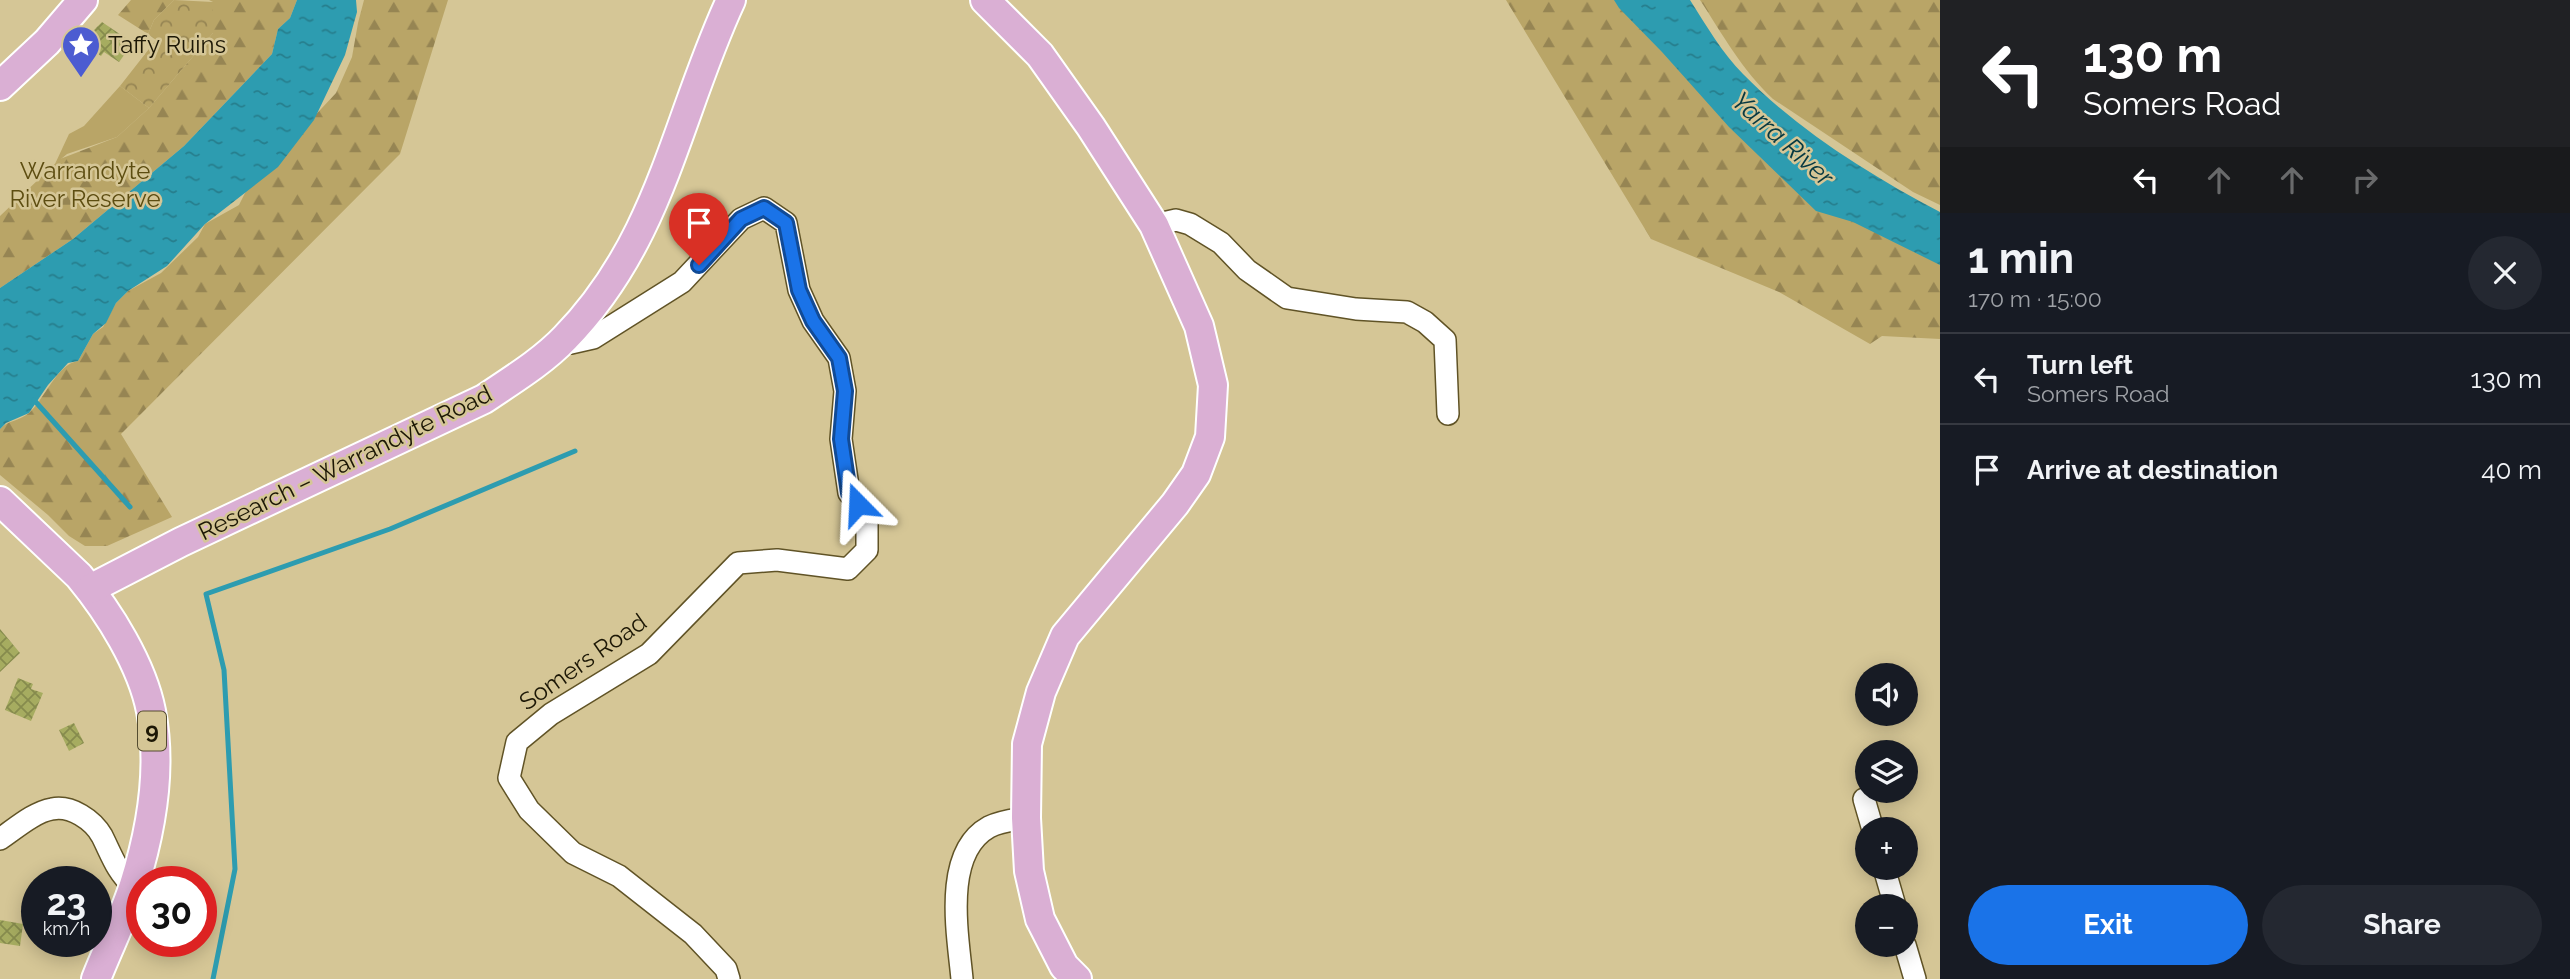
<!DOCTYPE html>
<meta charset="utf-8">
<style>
:root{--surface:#171b24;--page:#242831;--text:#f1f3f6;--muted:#9ea1a6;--line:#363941;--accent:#1a73e8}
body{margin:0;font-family:Raleway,sans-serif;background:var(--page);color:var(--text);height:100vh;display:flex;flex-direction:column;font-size:26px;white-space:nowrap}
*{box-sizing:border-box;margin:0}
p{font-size:23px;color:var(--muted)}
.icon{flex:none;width:38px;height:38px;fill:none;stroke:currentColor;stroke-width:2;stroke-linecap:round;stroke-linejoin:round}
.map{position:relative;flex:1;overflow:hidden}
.details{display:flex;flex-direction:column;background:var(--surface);width:630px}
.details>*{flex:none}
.hud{background:#202124;color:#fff;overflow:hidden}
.buttons{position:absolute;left:1855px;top:663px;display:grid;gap:14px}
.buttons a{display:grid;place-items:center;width:63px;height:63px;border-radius:50%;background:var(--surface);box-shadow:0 4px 18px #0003;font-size:35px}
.speed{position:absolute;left:21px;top:866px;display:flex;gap:14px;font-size:35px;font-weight:700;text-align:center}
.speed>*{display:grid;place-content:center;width:91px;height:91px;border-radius:50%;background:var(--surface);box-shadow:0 4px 18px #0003;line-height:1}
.speed small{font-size:18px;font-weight:400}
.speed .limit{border:10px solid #d22;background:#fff;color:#111}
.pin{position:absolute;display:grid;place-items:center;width:60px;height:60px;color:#fff;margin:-72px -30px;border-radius:50% 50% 50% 0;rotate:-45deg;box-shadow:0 0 7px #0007}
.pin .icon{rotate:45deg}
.me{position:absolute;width:77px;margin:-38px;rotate:339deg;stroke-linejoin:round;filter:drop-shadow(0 0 5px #0008)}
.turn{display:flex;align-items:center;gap:24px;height:147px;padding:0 28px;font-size:32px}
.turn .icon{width:91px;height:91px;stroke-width:2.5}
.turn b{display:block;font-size:49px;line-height:60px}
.lanes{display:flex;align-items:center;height:66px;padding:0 28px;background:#0003;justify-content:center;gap:35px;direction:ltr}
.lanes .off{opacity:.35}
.round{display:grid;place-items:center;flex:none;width:74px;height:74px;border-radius:37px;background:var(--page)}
.head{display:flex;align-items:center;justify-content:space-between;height:119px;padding:0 28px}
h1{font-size:42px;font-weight:700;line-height:52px}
.action{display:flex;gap:14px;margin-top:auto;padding:14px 28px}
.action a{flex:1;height:80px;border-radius:42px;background:var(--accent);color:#fff;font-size:28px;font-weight:700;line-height:80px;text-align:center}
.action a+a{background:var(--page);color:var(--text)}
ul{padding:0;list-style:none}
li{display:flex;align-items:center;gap:21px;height:91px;padding:0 28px;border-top:2px solid var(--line)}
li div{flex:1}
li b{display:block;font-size:26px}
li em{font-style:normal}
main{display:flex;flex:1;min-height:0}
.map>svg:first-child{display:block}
.green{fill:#b9a567}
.forest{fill:url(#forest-firs)}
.park{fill:url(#park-crowns)}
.water{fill:url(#water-ripples)}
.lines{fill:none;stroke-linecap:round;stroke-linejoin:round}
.stream{stroke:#2d9cb0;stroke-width:5}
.building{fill:url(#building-cross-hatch)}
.minor-casing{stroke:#605326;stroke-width:24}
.major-casing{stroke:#fff;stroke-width:32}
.minor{stroke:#fff;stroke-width:21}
.major{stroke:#daafd4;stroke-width:28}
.route-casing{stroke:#114b97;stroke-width:18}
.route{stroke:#1a73e8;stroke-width:12}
.labels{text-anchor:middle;stroke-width:5;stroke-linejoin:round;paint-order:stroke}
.shield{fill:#d5c696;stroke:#544c30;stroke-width:2}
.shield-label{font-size:23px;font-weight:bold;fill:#1c1705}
.poi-label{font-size:24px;fill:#1c1705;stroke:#d5c696;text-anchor:start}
.park-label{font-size:24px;fill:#5d4d11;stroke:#d5c696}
.street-label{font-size:24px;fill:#1c1705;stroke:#d5c696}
.water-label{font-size:26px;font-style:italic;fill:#063942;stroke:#d5c696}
</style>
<main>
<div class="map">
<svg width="1940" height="979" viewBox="0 0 1940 979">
<defs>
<pattern id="forest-firs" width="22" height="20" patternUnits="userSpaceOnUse" patternTransform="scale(1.75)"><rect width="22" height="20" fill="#b9a567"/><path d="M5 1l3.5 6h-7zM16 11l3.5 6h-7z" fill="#968553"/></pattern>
<pattern id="park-crowns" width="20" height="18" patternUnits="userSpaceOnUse" patternTransform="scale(1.75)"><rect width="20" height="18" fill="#b9a567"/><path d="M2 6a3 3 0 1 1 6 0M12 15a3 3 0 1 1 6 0" fill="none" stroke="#968553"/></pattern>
<pattern id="water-ripples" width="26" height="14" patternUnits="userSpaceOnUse" patternTransform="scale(1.75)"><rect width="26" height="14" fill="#2d9cb0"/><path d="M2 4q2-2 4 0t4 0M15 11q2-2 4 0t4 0" fill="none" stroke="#267e8d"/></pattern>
<pattern id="building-cross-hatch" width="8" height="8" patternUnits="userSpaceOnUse" patternTransform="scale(1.75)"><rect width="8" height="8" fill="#a6ac60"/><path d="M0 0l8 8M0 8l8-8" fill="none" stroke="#868b4d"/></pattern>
</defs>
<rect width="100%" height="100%" fill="#d5c696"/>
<path class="green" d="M 120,86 L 149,108 L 117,137 L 67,154 L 55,164 L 69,134 L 84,126 Z"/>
<g class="forest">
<path d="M 131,0 L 174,0 L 154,20 L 148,34 L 118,15 Z"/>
<path d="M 209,0 L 297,0 L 290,18 L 278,29 L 272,54 L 184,146 L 73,239 L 0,288 L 0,216 L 60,159 L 117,137 L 149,108 L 213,33 L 213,2 Z"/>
<path d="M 364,0 L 448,0 L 400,154 L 121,434 L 172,517 L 107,546 L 85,546 L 69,536 L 48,515 L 0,475 L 0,429 C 8,420 20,421 29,413 C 44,400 57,364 78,361 L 93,334 L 103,327 L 116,303 L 128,291 L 161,273 L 198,237 L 205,224 L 239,205 L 248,187 L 336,93 L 352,57 L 358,23 Z"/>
<path d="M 1506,0 L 1624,0 L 1940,257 L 1940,339 L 1882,336 L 1870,344 L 1779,292 L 1651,239 Z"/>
<path d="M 1700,0 L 1940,0 L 1940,205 L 1913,192 L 1773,99 C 1742,70 1723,35 1700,0 Z"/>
</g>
<path class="park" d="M 174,0 L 213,2 L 213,33 L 149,108 L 120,86 L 156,40 L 148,34 L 154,20 Z"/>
<g class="water">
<path d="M 297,0 L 356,0 L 357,12 L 345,55 L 314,120 L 278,167 L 205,224 L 167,266 L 128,291 L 116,303 L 106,323 L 93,334 L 78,361 L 68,363 L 48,385 L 29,413 L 6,423 L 0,429 L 0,288 L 73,239 L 184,146 L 272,54 L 278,29 L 290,18 Z"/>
<path d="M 1614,0 L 1690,0 C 1706,25 1722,53 1743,74 C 1799,131 1870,175 1940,212 L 1940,265 L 1853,222 L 1816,211 L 1729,127 L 1662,52 L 1619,8 Z"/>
</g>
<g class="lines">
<g class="stream">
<path d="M 34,400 L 130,507"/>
<path d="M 213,979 L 235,869 L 224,670 L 206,594 L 390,529 L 575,451"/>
</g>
</g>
<g class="building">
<path d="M 102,22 L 133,43 L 119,62 L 104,52 L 101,56 L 81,43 Z"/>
<path d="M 0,629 L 20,653 L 0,672 Z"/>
<path d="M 18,678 L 33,684 L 31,689 L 43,693 L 31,721 L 5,710 Z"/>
<path d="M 74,723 L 84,743 L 69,751 L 59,730 Z"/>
<path d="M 0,920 L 23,924 L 20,946 L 0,943 Z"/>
</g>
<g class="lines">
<defs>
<g id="minor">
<path d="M 1154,225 L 1176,220 L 1190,224 L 1221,243 L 1247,270 L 1287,298 L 1356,309 L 1407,312 L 1425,322 L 1445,340 L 1448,414"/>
<path d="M 565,339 L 571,343 L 593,338 L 682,282 L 741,219 L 764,208 L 786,223 L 799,290 L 813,321 L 839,358 L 845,391 L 841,439 L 849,493 L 867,514 L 867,550 L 848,569 L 777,560 L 738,563 L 649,654 L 551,714 L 517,742 L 509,778 L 529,810 L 573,853 L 619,876 L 693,934 L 726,969 L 729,979"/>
<path d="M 1864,799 L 1873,830"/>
<path d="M 0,839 C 15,829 34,812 52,809 C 71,805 93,820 102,836 C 112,856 117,872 133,886"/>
<path d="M 1884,868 L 1895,906"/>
<path d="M 1905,945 L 1915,979"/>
<path d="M 962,979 C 958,935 942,853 989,827 C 1001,821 1013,820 1026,818"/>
</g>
<g id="major">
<path d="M 985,0 L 1040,55 L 1091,127 L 1154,225 L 1199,326 L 1213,385 L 1210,437 L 1196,474 L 1175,504 L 1065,636 L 1041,692 L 1027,744 L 1026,818 L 1029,871 L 1040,919 L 1064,966 L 1077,979"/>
<path d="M 0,86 L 47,42 L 83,0"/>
<path d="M 0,501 L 79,576 C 109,612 142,665 151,711 C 162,768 151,831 134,885 C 124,917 108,948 96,979"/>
<path d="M 90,589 L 181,542 L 484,399 C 512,380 542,362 565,338 C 661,240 676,118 731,0"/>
</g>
</defs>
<use href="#minor" class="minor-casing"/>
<use href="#major" class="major-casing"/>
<use href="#minor" class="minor"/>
<use href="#major" class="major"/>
</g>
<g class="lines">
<defs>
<path id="route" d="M 699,265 L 741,219 L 764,208 L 786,223 L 799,290 L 813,321 L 839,358 L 845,391 L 841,439 L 849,493 L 858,504"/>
</defs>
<use href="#route" class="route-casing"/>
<use href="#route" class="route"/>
</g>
<defs>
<symbol id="sight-pin" viewBox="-11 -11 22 30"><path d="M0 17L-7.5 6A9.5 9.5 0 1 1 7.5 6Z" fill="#4c5cd1" stroke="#d5c696"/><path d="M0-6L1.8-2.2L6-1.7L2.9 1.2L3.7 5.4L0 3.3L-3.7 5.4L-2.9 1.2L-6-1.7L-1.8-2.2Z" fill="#fff"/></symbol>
</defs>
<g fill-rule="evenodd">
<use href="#sight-pin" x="59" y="23" width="44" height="60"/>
</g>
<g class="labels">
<rect class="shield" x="138" y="711.5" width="28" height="39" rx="5"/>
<g class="shield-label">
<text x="152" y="739">9</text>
</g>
<g class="poi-label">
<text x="108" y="53">Taffy Ruins</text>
</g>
<g class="park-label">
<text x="85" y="179">Warrandyte<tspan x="85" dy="28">River Reserve</tspan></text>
</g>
<g class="street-label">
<text transform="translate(345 463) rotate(-26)" y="8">Research – Warrandyte Road</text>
<text transform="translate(583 662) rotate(-35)" y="8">Somers Road</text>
</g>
<g class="water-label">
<text transform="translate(1783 139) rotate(42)" y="9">Yarra River</text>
</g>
</g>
</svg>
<div class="buttons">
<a><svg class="icon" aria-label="sound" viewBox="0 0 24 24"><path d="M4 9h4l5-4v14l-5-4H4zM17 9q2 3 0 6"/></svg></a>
<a><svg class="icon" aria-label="layers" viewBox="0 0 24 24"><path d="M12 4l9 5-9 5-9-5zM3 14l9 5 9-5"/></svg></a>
<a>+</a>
<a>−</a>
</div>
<div class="speed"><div>23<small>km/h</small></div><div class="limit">30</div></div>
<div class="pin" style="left:699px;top:265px;background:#d93025"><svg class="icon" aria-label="arrive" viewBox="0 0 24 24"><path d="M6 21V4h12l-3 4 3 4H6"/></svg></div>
<svg class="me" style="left:858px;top:504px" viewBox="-20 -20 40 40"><path d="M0-17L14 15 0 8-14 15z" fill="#1a73e8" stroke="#fff" stroke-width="4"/></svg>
</div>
<section class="details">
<div class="hud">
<div class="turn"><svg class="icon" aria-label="left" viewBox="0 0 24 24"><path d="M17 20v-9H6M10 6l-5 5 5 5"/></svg><div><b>130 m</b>Somers Road</div></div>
<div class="lanes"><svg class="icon" aria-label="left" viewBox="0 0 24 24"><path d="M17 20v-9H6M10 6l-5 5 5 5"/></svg><svg class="icon off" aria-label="ahead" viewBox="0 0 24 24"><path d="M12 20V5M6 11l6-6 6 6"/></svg><svg class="icon off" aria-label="ahead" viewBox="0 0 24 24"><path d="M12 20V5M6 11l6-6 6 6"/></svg><svg class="icon off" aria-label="right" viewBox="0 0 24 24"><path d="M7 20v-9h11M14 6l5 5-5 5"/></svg></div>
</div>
<div class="head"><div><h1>1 min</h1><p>170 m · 15:00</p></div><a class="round"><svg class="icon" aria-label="close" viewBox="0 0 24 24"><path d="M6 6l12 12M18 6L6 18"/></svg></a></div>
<ul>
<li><svg class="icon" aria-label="left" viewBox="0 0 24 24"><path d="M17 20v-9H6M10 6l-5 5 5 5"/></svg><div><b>Turn left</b><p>Somers Road</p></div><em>130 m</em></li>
<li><svg class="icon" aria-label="arrive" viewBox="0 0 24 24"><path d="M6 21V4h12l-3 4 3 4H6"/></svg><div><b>Arrive at destination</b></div><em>40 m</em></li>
</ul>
<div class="action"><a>Exit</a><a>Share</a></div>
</section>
</main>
